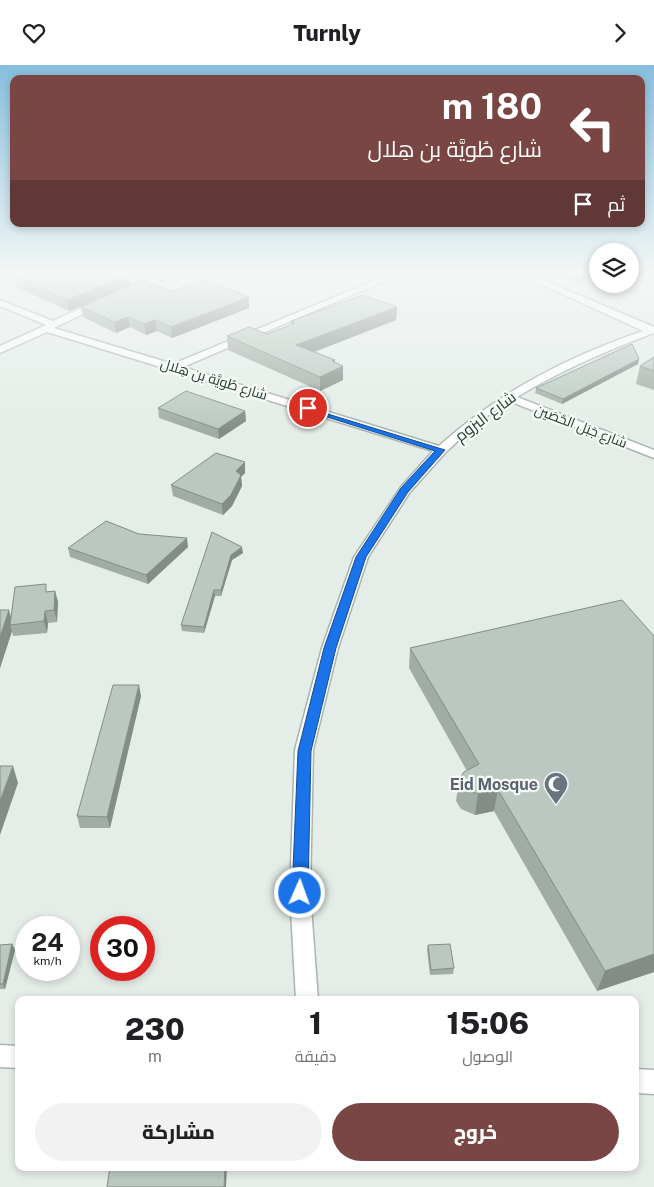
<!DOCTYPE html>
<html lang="ar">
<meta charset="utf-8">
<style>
:root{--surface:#fff;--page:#f2f2f2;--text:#202124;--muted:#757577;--accent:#794644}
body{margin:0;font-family:"Public Sans",Cairo,sans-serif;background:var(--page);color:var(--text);direction:rtl;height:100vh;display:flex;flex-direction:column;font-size:19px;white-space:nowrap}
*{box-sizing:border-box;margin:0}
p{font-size:16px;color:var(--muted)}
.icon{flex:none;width:28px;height:28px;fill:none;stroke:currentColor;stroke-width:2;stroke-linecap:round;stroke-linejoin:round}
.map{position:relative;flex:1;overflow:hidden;direction:ltr}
.sheet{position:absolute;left:15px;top:931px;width:624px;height:175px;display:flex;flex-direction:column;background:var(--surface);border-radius:10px;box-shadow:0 2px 8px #0003;direction:rtl}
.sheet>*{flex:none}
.top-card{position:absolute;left:10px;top:10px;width:635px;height:152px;border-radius:10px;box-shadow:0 2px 8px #0003;direction:rtl;background:#794644;color:#fff;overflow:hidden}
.buttons{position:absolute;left:589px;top:178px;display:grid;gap:10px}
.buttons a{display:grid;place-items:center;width:50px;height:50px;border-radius:50%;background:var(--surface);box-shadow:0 2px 8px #0003;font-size:25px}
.speed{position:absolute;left:15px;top:851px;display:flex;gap:10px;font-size:25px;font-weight:700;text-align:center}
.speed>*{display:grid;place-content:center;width:65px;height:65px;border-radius:50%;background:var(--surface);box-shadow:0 2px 8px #0003;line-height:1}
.speed small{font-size:12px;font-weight:400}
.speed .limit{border:8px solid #d22;background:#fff;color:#111}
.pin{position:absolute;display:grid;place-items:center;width:42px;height:42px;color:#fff;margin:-21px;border:2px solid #fff;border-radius:50%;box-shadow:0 1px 5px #0007}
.me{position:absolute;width:55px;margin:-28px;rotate:2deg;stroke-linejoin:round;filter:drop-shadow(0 0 4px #0008)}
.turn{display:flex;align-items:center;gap:18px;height:105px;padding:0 20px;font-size:22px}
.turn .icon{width:65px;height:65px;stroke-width:2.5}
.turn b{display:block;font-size:35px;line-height:42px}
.then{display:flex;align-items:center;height:48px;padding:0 20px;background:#0003;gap:10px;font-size:19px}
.eta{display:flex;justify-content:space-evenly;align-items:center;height:85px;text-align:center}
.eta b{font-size:30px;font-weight:800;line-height:35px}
.button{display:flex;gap:10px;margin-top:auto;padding:10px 20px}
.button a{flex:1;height:58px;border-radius:30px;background:var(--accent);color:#fff;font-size:20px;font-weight:800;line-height:58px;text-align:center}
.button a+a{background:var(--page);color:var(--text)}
header{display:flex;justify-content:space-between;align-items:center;height:65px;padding:0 20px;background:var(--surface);font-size:22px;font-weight:800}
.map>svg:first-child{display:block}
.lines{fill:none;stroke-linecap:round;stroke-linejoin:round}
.minor-casing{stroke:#a8b5ae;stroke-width:3}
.minor{fill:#fff;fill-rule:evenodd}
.wall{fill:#a1aca6}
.shaded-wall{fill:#838c87}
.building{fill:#bbc8c1;stroke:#838c87}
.route{fill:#1a73e8;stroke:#114b97}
.labels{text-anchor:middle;stroke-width:4.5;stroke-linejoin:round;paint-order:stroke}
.far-street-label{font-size:14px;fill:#263e33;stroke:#f6faf7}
.street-label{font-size:16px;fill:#263e33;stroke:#f6faf7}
.worship-label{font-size:16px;font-weight:bold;fill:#5b616d;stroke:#f6faf7;text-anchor:end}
</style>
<header><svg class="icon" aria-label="forward" viewBox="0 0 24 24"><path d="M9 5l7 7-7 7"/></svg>Turnly<svg class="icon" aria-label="heart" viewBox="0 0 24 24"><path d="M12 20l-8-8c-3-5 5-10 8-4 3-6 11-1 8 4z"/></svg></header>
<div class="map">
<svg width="654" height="1122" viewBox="0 0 654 1122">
<rect width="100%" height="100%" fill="#e5ede8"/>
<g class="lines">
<defs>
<g id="minor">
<path d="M 0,209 L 5,209 L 0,213 Z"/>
<path d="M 165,209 L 176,209 L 132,227 L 125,225 Z"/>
<path d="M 390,209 L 401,209 L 183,302 L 439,381 C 499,327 567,292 643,266 L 519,209 L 529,209 L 654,262 L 654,268 C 606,286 561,305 517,332 L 654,385 L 654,393 L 509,336 L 477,358 L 445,388 L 410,427 L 368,492 L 338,583 L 313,685 L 310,828 L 318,935 L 296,935 L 290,828 L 295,685 L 322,583 L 354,492 L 401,422 L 433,386 L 47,267 L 0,288 L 0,281 L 46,260 L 0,241 L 0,235 L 53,256 L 98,235 L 104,235 L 104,239 L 54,263 L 173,299 Z"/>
<path d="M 0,980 L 19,981 L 19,1003 L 0,1002 Z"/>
<path d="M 635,1004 L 654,1005 L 654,1029 L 635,1028 Z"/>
</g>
</defs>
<use href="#minor" class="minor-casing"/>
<use href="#minor" class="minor"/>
</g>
<g class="wall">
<path d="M 558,209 L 592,209 L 580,218 Z"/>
<path d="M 13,210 L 128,210 L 130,221 L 172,226 L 249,232 L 249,243 L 172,273 L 157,266 L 146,270 L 130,262 L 116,268 L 83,252 L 81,242 L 122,224 L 69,246 L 16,222 Z"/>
<path d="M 397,242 L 396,255 L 314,287 L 335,295 L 335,298 L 343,301 L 343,315 L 320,326 L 228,285 L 227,271 L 267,269 L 291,260 L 291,256 Z"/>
<path d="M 654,292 L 654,325 L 636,319 L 640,301 Z"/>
<path d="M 639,294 L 638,299 L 562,339 L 535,328 L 536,323 Z"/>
<path d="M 158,343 L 245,346 L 246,356 L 219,374 L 159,353 Z"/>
<path d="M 245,408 L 241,412 L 242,421 L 232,441 L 223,450 L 173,431 L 171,420 Z"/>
<path d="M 212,467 L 243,488 L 232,495 L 221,531 L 215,531 L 204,568 L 182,566 L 181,560 Z"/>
<path d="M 139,469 L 188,482 L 148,519 L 70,492 L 68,483 Z"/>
<path d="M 48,526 L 55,526 L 58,537 L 57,557 L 48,558 L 47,568 L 13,571 L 12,566 L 0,603 L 0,545 L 11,553 Z"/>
<path d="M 654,571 L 654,907 L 597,926 L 494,746 L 475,750 L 461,744 L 456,736 L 459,715 L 467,706 L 409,603 L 410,583 Z"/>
<path d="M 141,631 L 110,763 L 80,763 L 77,751 Z"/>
<path d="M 12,879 L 15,885 L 5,924 L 0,924 L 0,880 Z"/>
<path d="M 428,880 L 454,903 L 453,909 L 430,910 L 427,885 Z"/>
</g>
<g class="shaded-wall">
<path d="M 582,209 L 592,209 L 580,218 Z"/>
<path d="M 128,210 L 130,221 L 69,246 L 67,235 Z"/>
<path d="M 249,232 L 249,243 L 172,273 L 171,262 Z"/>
<path d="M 397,242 L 396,255 L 296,294 L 296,280 Z"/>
<path d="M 128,252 L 130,262 L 116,268 L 114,257 Z"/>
<path d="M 155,255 L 157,266 L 146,270 L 144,259 Z"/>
<path d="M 639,294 L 638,299 L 562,339 L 563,334 Z"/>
<path d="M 335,295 L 335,305 L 343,301 L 343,315 L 320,326 L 320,312 L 332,296 Z"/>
<path d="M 245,346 L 246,356 L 219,374 L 218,364 Z"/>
<path d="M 245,397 L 245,408 L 241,412 L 242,421 L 232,441 L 223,450 L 222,439 L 236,406 Z"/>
<path d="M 187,473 L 188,482 L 148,519 L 146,510 Z"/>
<path d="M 242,482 L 243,488 L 232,495 L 221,531 L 221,525 L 231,490 Z"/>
<path d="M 214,525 L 215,531 L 204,568 L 204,562 Z"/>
<path d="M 55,526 L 58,537 L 57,557 L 54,545 Z"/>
<path d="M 9,545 L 13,560 L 10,560 L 12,566 L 0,603 L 0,572 Z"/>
<path d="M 45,546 L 48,558 L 47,568 L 44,556 Z"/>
<path d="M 139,620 L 141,631 L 110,763 L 107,752 Z"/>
<path d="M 13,701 L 18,718 L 0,770 L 0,736 Z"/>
<path d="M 498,725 L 494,746 L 475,750 L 478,729 Z"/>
<path d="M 12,879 L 15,885 L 5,924 L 3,919 Z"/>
<path d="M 654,889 L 654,907 L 597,926 L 605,906 Z"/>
<path d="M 225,1102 L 227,1102 L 226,1122 L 224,1122 Z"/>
</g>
<g class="building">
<path d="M 18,209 L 126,209 L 128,210 L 67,235 L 13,210 Z"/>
<path d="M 142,215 L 172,226 L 204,215 L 249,232 L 171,262 L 155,255 L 144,259 L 128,252 L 114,257 L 81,242 Z"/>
<path d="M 363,230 L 397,242 L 296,280 L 335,295 L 332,296 L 343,301 L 320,312 L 227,271 L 249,262 L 267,269 L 295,258 L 291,256 Z"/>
<path d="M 632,279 L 639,294 L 563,334 L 536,323 Z"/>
<path d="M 654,292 L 654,306 L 640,301 Z"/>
<path d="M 186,326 L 245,346 L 218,364 L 158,343 Z"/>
<path d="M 216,388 L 245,397 L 236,406 L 241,410 L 231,430 L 222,439 L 171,420 Z"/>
<path d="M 106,456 L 139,469 L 187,473 L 146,510 L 68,483 Z"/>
<path d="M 212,467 L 242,482 L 231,490 L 221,525 L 214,525 L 204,562 L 181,560 Z"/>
<path d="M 46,519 L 46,527 L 55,526 L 54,545 L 45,546 L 44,556 L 10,560 L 15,522 Z"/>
<path d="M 622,535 L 654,571 L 654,889 L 605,906 L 498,725 L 478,729 L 464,724 L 459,715 L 464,707 L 479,699 L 410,583 Z"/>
<path d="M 0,545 L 9,545 L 0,572 Z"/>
<path d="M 113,620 L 139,620 L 107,752 L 77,751 Z"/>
<path d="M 0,701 L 13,701 L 0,736 Z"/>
<path d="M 12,879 L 3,919 L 0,919 L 0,880 Z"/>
<path d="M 450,879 L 454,903 L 431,905 L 428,880 Z"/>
<path d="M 110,1102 L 225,1102 L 224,1122 L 107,1122 Z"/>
</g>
<linearGradient id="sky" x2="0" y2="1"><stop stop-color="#86bedd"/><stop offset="0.57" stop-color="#f3f7f5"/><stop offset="1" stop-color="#f3f7f5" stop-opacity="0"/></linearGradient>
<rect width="654" height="366" fill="url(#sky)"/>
<path class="route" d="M 305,342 L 445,385 L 408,427 L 366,492 L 336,583 L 311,686 L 308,828 L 305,833 L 300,835 L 295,833 L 292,828 L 298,686 L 324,583 L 356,492 L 401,423 L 435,386 L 305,345 Z"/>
<defs>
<symbol id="mosque-pin" viewBox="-11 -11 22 30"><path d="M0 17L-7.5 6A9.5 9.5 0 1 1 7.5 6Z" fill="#6b7280" stroke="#f6faf7"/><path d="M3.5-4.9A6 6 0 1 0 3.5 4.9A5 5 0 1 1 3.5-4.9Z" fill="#fff"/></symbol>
</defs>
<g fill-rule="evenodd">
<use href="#mosque-pin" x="542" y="705" width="28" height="38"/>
</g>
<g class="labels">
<g class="far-street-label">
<text transform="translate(214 314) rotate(17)" y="5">شارع طُويَّة بن هِلال</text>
<text transform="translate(581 361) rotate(21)" y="5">شارع جَبَل الحُصَين</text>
</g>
<g class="street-label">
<text transform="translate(485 351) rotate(-37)" y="6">شارع البزوم</text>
</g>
<g class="worship-label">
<text x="538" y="725">Eid Mosque</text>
</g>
</g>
</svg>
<div class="buttons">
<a><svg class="icon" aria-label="layers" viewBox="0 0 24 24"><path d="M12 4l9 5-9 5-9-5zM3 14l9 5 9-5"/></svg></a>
</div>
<div class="speed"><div>24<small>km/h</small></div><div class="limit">30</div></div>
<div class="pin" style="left:308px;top:343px;background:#d93025"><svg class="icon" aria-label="arrive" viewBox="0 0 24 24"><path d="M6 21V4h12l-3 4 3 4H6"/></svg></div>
<svg class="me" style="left:300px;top:828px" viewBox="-20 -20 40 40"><circle r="17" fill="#1a73e8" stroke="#fff" stroke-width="3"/><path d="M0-11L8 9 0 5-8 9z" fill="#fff"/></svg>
<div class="top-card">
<div class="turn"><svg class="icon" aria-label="left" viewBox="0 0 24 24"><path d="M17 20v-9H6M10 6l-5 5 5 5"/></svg><div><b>180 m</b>شارع طُويَّة بن هِلال</div></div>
<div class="then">ثم<svg class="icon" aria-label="arrive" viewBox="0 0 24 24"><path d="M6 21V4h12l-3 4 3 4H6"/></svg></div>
</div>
<section class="sheet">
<div class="eta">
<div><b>15:06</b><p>الوصول</p></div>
<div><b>1</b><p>دقيقة</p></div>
<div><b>230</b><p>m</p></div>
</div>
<div class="button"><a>خروج</a><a>مشاركة</a></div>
</section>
</div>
